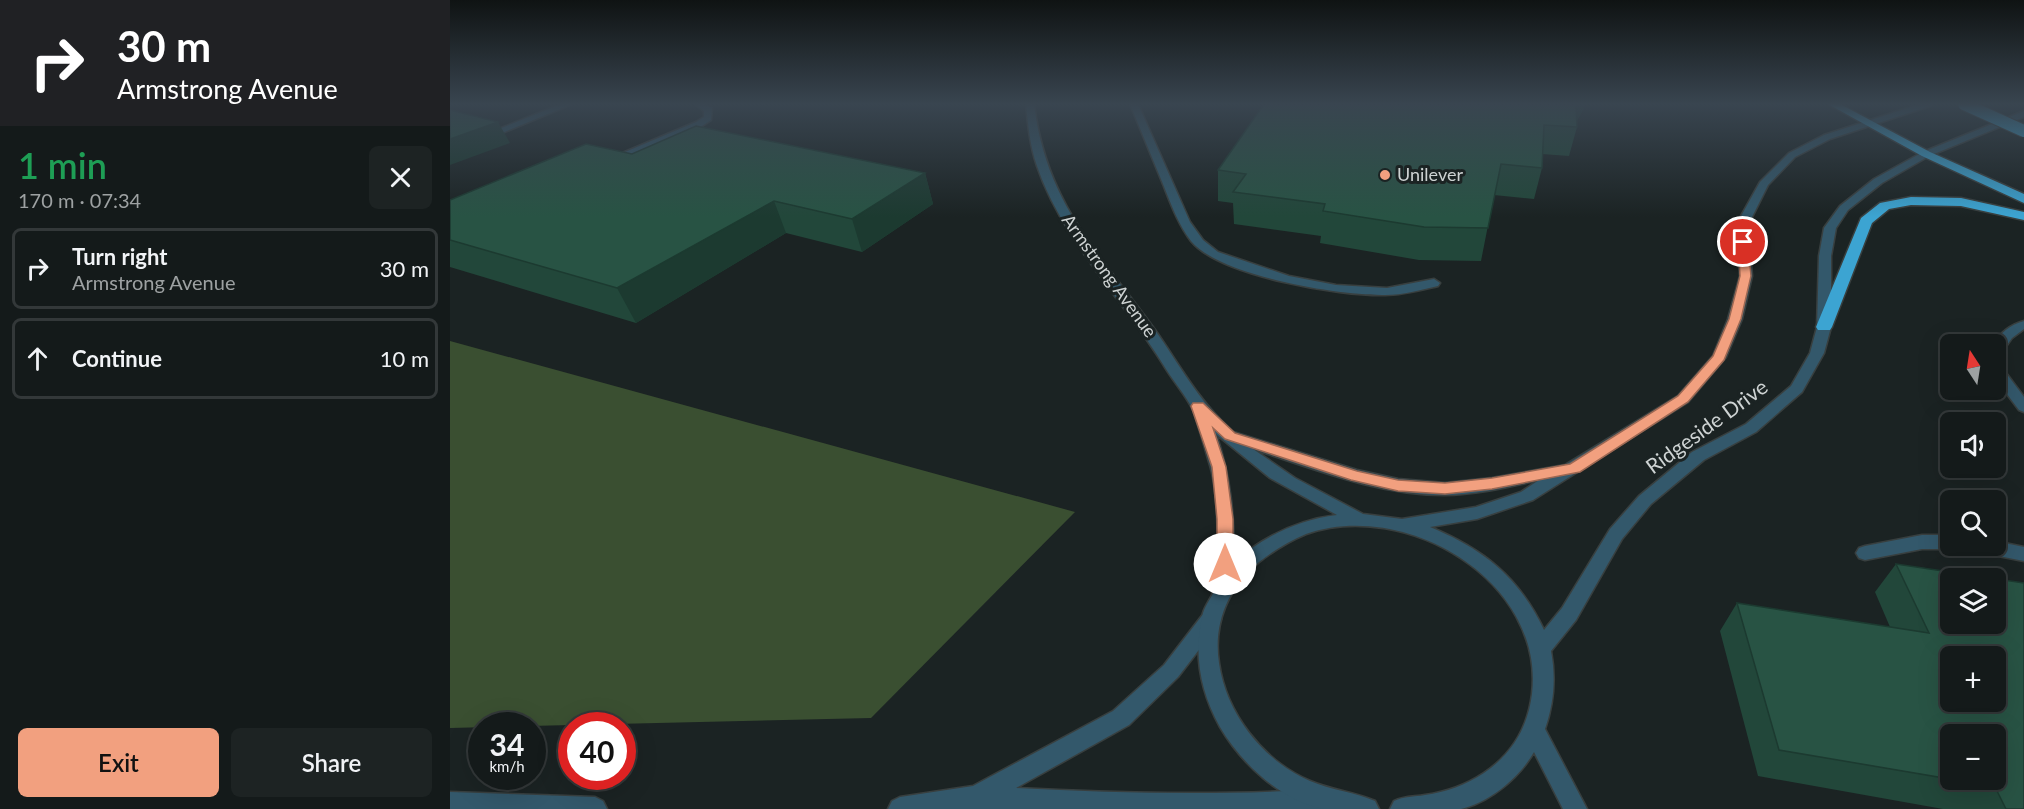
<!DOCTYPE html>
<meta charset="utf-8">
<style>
:root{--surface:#141a1a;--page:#1d2323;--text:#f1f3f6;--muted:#9da1a2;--line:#333839;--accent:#f2a07f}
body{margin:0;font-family:Lato,sans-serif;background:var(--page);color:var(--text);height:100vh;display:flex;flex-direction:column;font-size:22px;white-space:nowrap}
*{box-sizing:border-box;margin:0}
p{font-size:20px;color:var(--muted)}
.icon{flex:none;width:33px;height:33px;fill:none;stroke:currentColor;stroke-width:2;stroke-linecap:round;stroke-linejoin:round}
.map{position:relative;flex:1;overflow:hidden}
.details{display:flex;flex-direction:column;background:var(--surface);width:450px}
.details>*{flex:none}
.top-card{background:#202124;color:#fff;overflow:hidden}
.needle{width:39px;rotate:348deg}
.tools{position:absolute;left:1490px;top:334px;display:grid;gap:12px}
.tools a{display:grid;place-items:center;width:66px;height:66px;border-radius:9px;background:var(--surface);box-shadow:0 6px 24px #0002,0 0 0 2px var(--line);font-size:30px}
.speed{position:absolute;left:18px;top:712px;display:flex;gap:12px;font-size:30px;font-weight:700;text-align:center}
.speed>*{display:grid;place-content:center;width:78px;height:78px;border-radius:50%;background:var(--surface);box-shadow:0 6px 24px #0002,0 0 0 2px var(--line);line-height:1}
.speed small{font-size:15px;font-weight:400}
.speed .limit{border:9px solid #d22;background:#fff;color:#111}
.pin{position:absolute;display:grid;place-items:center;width:51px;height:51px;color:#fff;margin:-26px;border:3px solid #fff;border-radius:50%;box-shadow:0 2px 6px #0007}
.me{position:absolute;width:66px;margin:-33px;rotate:0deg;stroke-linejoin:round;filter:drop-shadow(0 0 4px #0008)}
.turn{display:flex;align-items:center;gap:21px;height:126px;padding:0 18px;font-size:27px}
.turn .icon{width:78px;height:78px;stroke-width:2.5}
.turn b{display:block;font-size:42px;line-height:51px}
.round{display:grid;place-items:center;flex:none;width:63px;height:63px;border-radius:9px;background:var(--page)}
.summary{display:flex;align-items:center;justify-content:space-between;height:102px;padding:0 18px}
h1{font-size:36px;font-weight:600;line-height:45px;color:#1e9e55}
.cta{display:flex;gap:12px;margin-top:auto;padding:12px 18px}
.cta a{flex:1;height:69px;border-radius:9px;background:var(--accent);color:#111;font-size:24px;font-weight:600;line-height:69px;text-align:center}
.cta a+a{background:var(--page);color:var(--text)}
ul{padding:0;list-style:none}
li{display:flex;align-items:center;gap:18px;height:81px;margin:0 12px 9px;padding:0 6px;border:3px solid var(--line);border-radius:9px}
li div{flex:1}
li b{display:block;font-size:22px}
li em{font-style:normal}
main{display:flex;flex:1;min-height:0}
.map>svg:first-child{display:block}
.green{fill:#3a4f31}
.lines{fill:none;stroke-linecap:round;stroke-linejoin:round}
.service-casing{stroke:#383f3f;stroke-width:3}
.minor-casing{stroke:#383f3f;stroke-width:3}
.tertiary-casing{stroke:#383f3f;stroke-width:3}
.motorway-casing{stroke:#383f3f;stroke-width:3}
.service{fill:#33586b;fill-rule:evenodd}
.minor{fill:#33586b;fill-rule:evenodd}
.tertiary{fill:#33586b;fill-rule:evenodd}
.motorway{fill:#3ca4d2;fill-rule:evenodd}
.motorway-bridge-casing{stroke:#383f3f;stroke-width:14;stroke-linecap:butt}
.motorway-bridge{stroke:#3ca4d2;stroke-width:12}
.wall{fill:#22473a;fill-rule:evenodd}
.shaded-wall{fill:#1c3a30}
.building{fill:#285344;stroke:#1c3a30;stroke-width:1.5;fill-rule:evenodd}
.route{fill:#f2a07f;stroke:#9d6853;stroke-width:1.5}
.poi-dot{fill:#f2a07f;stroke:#1b2323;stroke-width:2}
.labels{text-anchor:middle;stroke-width:6;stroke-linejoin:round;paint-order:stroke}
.far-poi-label{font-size:18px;fill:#ced3d3;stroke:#1b2323;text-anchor:start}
.far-street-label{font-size:18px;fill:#ced3d3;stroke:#1b2323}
.street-label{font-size:21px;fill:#ced3d3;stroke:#1b2323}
</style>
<main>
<section class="details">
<div class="top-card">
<div class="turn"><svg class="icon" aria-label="right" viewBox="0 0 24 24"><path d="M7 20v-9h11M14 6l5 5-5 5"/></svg><div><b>30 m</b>Armstrong Avenue</div></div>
</div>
<div class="summary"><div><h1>1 min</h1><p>170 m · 07:34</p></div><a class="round"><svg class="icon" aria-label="close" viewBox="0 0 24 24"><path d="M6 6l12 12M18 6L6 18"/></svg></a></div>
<ul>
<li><svg class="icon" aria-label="right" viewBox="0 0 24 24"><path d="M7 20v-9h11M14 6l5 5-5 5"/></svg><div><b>Turn right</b><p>Armstrong Avenue</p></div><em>30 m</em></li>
<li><svg class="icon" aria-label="ahead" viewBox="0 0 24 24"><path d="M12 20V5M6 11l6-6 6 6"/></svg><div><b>Continue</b></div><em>10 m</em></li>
</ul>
<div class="cta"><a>Exit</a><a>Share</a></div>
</section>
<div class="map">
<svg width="1574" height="809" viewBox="0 0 1574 809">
<rect width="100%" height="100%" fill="#1b2323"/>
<path class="green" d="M 0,341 L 625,512 L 421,718 L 0,728 Z"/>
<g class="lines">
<defs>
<g id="service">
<path d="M 245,104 L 254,104 L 262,108 L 261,120 L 252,126 L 165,162 L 156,160 L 246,122 L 254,117 L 254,111 Z"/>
<path d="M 680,104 L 688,104 L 740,222 L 753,240 L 768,252 L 839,276 L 886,285 L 937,288 L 984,279 L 990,283 L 988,286 C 971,290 953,295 935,295 C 889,296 770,276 741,241 C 728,224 721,204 713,184 C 702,157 691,131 680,104 Z"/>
<path d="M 1574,321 L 1574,329 L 1562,338 L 1550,355 L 1545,356 L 1545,345 L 1542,345 C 1551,333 1559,325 1574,321 Z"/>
<path d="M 1545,364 L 1550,365 L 1574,397 L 1574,412 L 1569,410 L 1545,378 Z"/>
<path d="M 1472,535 L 1500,535 L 1500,546 L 1507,546 L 1500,549 L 1472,549 L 1415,560 L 1409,558 L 1406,553 L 1409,548 L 1415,546 Z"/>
<path d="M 1545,541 L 1574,547 L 1574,561 L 1533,553 L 1527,551 L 1524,546 L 1545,546 Z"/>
</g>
<g id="minor">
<path d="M 111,104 L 122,104 L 52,133 L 44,131 Z"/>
<path d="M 761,611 L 768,613 L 771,619 L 768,625 L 728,677 L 679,725 L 566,788 C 668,793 769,796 872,789 L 880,793 L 884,801 L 880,809 L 438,809 L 442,801 L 450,797 L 523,786 L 663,711 L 714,665 L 754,613 Z"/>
<path d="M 0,792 L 145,797 L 153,801 L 157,809 L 0,809 Z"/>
</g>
<path id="tertiary" d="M 576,104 L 584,104 C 596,204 649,253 705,330 C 729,364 748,400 779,428 L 783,432 L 907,470 L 948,479 L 995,483 L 1042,478 L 1115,465 L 1228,396 L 1263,356 L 1278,319 L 1290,276 L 1286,225 L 1310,182 L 1339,153 L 1374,135 L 1470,104 L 1481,104 L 1480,106 L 1380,139 L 1345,157 L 1318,185 L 1298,225 L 1302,276 L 1292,319 L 1276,357 L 1238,402 L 1083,500 L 1027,519 L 980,527 C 1033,549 1069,577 1094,630 L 1112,608 L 1160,529 L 1189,496 L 1242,452 L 1296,424 L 1341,386 L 1360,353 L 1367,327 L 1369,256 L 1374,228 L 1390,206 L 1424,179 L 1473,152 L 1574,111 L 1574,117 L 1479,156 L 1432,183 L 1398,210 L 1386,228 L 1381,256 L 1381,327 L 1374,353 L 1352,392 L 1306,432 L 1254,460 L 1201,504 L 1172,539 L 1126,620 L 1101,651 C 1106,678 1104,703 1095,729 L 1137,809 L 1113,809 L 1084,752 C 1069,778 1040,802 1011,809 C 993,809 959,809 940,809 L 944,801 C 954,796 964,797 975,795 C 996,792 1016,785 1034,773 C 1062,754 1078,727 1082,694 C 1095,581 956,499 856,534 C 839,541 823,551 809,562 C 778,587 763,624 769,663 C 776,713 813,761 860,781 C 881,790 904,792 925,801 L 929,809 C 911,809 891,809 874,809 C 831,801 791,763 770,727 C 750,691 743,653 753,613 C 756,603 765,594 766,584 C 769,554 769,491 759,462 C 754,445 749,427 743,410 C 737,397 724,382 716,369 C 675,301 613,242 587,166 C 580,146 578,125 576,104 ZM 766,434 L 820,478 L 887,515 C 848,520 814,536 784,562 C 784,516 781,478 766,434 ZM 803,449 C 865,469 928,495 994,495 C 1026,495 1058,487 1089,480 L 1071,492 L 1026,507 L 952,519 L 913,514 L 845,478 Z"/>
<g id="motorway">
<path d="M 1378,104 L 1390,104 L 1480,152 L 1574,194 L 1574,203 L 1472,156 Z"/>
<path d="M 1461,197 L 1511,198 L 1574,212 L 1574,220 L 1511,206 L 1461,205 L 1439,209 L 1422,223 L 1382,327 L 1380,330 L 1368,330 L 1366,327 L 1411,218 L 1430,203 Z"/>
</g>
</defs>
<use href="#service" class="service-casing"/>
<use href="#minor" class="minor-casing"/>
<use href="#tertiary" class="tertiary-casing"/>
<use href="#motorway" class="motorway-casing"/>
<use href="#service" class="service"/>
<use href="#minor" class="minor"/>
<use href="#tertiary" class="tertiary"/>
<use href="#motorway" class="motorway"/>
<defs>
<path id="motorway-bridge" d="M 1514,104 L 1574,131"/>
</defs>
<use href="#motorway-bridge" class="motorway-bridge-casing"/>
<use href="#motorway-bridge" class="motorway-bridge"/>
</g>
<g class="wall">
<path d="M 1135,106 L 1126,122 L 1127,127 L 1119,156 L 1092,154 L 1092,168 L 1084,199 L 1044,195 L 1031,261 L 969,260 L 870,243 L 871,236 L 784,224 L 783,203 L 768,201 L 768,170 Z"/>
<path d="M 182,154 L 475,173 L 483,204 L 412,252 L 336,233 L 186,323 L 0,267 L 0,200 Z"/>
<path d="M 1446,564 L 1574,809 L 1493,809 L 1308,776 L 1270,631 L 1287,603 L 1440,627 L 1425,592 ZM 1500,735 L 1545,780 L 1500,780 Z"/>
</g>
<g class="shaded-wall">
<path d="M 1128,104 L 1136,104 L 1124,126 L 1126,107 Z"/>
<path d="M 48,122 L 60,143 L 0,165 L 0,139 Z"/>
<path d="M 475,173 L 483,204 L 412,252 L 402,219 Z"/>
<path d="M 324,201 L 336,233 L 186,323 L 167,288 Z"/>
</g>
<g class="building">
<path d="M 814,104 L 1128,104 L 1126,107 L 1127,127 L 1094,125 L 1092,168 L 1051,164 L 1038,228 L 974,227 L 873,211 L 875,204 L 783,192 L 796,174 L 768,170 Z"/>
<path d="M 0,110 L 48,122 L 0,139 Z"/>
<path d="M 246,126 L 475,173 L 402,219 L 324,201 L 167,288 L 0,240 L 0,200 L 136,144 L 182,154 Z"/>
<path d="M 1446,564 L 1574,583 L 1574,809 L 1556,809 L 1545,787 L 1504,780 L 1545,780 L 1545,735 L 1500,735 L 1500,779 L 1329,750 L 1287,603 L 1479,633 ZM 1500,579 L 1545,579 L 1545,624 L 1500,624 ZM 1500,657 L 1545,657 L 1545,702 L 1500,702 Z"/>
</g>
<linearGradient id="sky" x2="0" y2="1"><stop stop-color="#0f1313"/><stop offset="0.48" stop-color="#394550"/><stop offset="1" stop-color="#394550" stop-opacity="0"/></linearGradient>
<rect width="1574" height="217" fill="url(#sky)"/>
<path class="route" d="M 1293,239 L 1298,242 L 1301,276 L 1291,319 L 1274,360 L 1238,402 L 1130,472 L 1042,489 L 995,494 L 948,491 L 901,480 L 775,439 L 763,428 L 776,467 L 783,519 L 783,564 L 781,568 L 775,570 L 769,568 L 767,564 L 767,519 L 762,467 L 741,406 L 743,403 L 753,403 L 785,433 L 907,471 L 948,480 L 995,483 L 1042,478 L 1120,464 L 1228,396 L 1263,356 L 1279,319 L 1290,276 L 1288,242 Z"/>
<circle class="poi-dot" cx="935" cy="175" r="6"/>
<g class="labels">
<g class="far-poi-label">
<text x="947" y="181">Unilever</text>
</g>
<g class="far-street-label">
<text transform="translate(659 276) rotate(54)" y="6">Armstrong Avenue</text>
</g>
<g class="street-label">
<text transform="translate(1257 427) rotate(-36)" y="7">Ridgeside Drive</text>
</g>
</g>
</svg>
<div class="tools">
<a><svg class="needle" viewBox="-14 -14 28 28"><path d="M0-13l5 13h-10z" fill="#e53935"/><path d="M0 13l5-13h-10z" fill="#9da1a2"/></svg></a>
<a><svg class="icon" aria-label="sound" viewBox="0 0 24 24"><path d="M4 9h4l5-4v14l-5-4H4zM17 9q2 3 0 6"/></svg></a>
<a><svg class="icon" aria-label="search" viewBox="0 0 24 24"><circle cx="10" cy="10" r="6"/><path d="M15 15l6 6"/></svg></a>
<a><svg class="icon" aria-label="layers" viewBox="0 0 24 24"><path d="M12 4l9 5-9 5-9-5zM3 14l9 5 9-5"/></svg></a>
<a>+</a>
<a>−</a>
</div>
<div class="speed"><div>34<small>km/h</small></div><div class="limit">40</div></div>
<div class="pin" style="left:1293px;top:242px;background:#d93025"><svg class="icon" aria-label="arrive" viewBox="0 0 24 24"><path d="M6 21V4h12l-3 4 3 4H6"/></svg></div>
<svg class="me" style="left:775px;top:564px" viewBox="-20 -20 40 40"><circle r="19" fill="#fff"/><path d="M0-13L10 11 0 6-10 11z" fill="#f2a07f"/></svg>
</div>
</main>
